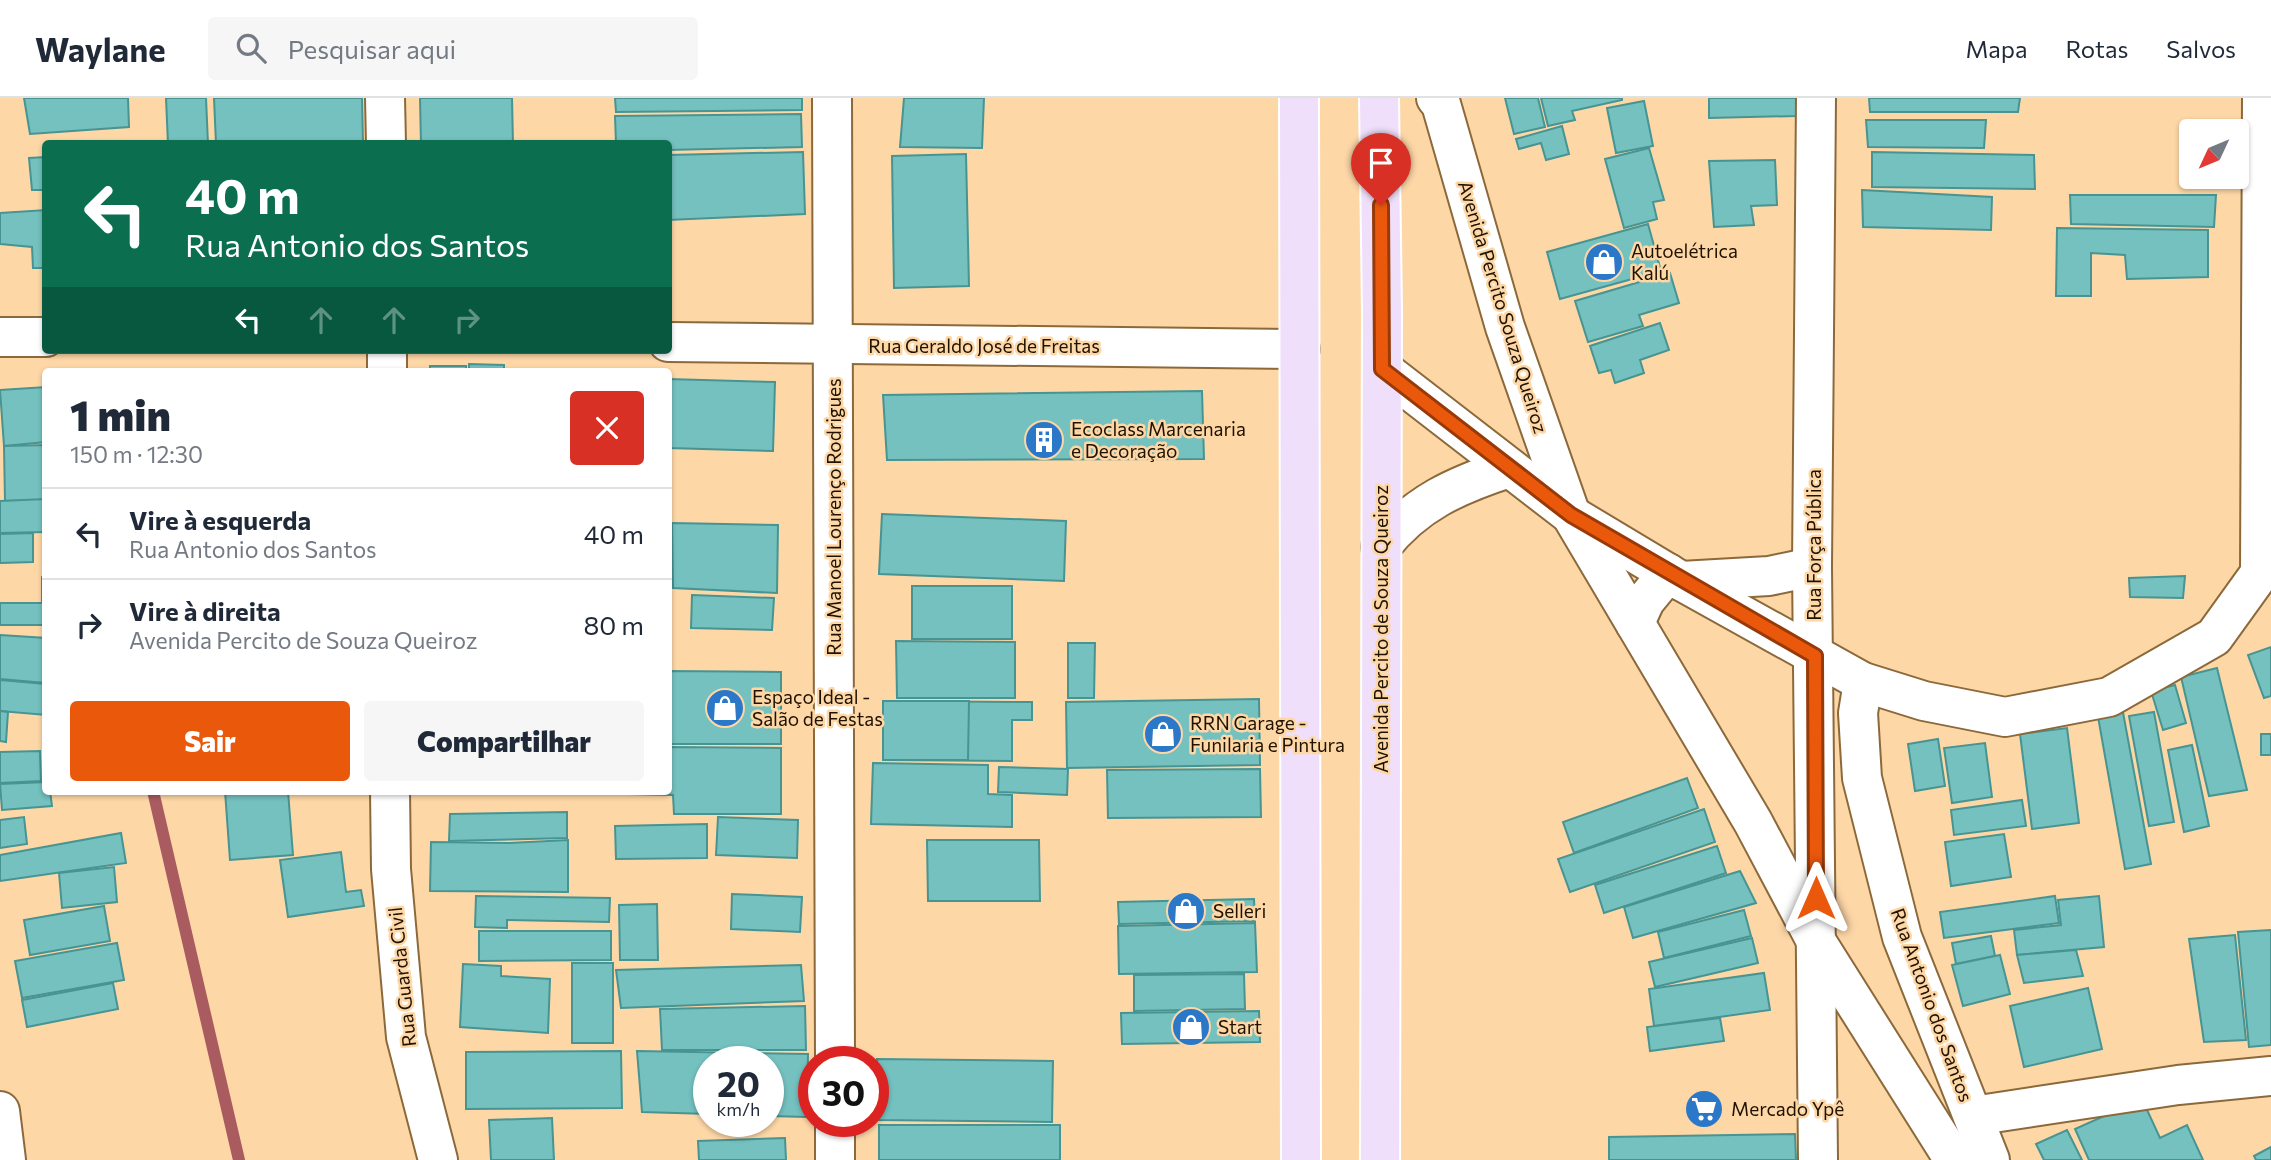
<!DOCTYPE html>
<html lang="pt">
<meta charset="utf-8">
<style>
:root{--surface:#fff;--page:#f6f6f7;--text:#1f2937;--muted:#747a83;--line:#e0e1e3;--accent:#ea580c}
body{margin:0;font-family:Commissioner,sans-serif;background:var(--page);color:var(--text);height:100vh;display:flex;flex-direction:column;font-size:26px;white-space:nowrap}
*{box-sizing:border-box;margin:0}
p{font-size:23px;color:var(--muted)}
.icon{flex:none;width:38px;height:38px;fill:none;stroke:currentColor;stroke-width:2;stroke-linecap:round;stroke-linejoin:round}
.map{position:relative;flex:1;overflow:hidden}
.drawer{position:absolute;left:42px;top:270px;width:630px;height:427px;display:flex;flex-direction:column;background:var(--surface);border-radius:7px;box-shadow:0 2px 5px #0004}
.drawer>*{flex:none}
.guide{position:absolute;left:42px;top:42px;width:630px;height:214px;border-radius:7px;box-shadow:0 2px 5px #0004;background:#0b6e4f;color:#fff;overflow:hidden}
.needle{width:46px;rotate:226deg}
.controls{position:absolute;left:2179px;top:21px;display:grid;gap:14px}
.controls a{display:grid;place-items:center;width:70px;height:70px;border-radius:7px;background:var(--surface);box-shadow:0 2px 5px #0004;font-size:35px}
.speed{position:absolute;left:693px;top:948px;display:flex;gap:14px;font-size:35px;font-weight:700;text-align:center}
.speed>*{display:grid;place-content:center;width:91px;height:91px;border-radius:50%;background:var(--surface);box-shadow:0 2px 5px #0004;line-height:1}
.speed small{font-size:18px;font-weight:400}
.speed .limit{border:10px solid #d22;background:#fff;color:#111}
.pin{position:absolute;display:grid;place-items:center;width:60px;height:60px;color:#fff;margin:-72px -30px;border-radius:50% 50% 50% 0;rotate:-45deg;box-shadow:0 0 7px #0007}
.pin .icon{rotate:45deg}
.me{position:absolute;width:77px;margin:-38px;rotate:0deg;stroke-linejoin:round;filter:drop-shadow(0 0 5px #0008)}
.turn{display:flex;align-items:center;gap:24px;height:147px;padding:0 28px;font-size:32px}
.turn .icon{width:91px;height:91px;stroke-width:2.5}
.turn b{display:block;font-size:49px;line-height:60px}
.lanes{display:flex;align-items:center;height:66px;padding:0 28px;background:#0003;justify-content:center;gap:35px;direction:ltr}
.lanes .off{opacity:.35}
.round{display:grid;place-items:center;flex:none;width:74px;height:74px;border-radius:7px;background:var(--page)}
.head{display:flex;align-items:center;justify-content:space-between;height:119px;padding:0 28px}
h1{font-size:42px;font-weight:800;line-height:52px}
.button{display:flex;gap:14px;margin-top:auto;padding:14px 28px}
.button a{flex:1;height:80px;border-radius:7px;background:var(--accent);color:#fff;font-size:28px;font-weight:800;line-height:80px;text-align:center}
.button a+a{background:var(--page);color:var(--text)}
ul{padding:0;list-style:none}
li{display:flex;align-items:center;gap:21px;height:91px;padding:0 28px;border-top:2px solid var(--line)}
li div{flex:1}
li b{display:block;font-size:26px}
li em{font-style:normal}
header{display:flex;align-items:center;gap:42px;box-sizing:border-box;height:98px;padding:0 35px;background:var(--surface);border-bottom:2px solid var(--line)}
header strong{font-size:33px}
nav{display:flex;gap:38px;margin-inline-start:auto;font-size:24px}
.search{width:490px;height:63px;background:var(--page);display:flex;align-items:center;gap:18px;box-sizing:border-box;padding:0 24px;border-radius:7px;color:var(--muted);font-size:26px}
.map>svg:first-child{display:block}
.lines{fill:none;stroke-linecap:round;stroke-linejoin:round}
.stream{stroke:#aa5b60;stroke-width:12}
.building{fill:#74c1bf;stroke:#479492;stroke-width:2}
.minor-casing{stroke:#8c693b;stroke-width:42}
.major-casing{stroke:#fff;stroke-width:42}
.minor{stroke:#fff;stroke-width:38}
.major{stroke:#f0dffb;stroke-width:38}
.route-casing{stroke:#983908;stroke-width:18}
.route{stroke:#ea580c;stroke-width:12}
.labels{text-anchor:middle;stroke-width:5;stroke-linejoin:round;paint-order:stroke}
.poi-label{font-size:19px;fill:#1f1201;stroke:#fed7a7;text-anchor:start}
.street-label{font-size:19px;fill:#1f1201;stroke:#fed7a7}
</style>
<header>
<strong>Waylane</strong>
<div class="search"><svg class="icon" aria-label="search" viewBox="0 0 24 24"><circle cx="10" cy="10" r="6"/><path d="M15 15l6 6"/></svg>Pesquisar aqui</div>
<nav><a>Mapa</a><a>Rotas</a><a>Salvos</a></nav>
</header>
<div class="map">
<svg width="2271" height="1062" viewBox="0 0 2271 1062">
<rect width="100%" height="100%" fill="#fed7a7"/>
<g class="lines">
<path class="stream" d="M 153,693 L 239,1062"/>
</g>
<g class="building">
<path d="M 24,0 L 128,0 L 129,29 L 30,36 Z"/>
<path d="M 166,0 L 206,0 L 208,46 L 168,46 Z"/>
<path d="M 214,0 L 362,0 L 363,43 L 216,46 Z"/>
<path d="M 420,0 L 512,0 L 513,46 L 421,46 Z"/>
<path d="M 615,0 L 802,0 L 802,12 L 616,14 Z"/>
<path d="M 904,0 L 984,0 L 982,50 L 900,49 Z"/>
<path d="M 1505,0 L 1538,0 L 1545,29 L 1514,36 Z"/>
<path d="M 1541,0 L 1622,0 L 1622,2 L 1572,13 L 1575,22 L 1548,28 Z"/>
<path d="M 1709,0 L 1796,0 L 1796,18 L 1709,20 Z"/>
<path d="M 1869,0 L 2020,0 L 2018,14 L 1870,14 Z"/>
<path d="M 1644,3 L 1653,48 L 1616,55 L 1607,10 Z"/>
<path d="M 801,16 L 802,49 L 668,52 L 668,46 L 616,46 L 615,18 Z"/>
<path d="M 1866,22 L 1986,22 L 1984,50 L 1868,49 Z"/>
<path d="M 1562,28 L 1569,56 L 1546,62 L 1541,45 L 1519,51 L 1516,41 Z"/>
<path d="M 1649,50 L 1664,102 L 1653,104 L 1657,121 L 1624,130 L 1605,61 Z"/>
<path d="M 803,54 L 805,116 L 668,122 L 668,57 Z"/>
<path d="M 1872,54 L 2034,57 L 2035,91 L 1872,89 Z"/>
<path d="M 966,56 L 969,188 L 894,190 L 892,58 Z"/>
<path d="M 46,59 L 46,92 L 32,92 L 29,60 Z"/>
<path d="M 1775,62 L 1777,107 L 1751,108 L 1754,127 L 1714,129 L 1709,63 Z"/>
<path d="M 1862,92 L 1992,99 L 1991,132 L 1863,129 Z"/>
<path d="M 2070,97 L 2216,97 L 2214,129 L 2071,126 Z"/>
<path d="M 46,112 L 46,170 L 33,170 L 32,149 L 0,146 L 0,115 Z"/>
<path d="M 1648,126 L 1661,173 L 1560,201 L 1547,154 Z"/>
<path d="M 2057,130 L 2208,132 L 2208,179 L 2127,181 L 2125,157 L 2091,155 L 2091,198 L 2056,198 Z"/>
<path d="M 1670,175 L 1679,205 L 1639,217 L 1643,228 L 1588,244 L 1575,203 Z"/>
<path d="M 1660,225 L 1669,252 L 1640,262 L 1644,275 L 1615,285 L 1611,272 L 1599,275 L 1590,248 Z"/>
<path d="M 469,266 L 504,267 L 504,273 L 469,273 Z"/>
<rect x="430" y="268" width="36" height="5"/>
<path d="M 668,281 L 775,284 L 773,353 L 668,350 Z"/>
<path d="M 46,289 L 46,344 L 4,348 L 0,292 Z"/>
<path d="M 1202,293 L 1204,361 L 887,362 L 883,297 Z"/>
<path d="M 46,347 L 46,402 L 5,403 L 4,348 Z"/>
<path d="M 46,401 L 46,434 L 0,435 L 0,403 Z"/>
<path d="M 882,416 L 1066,423 L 1064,483 L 879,476 Z"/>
<path d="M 672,425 L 778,427 L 777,495 L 673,490 Z"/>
<path d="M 33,435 L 33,464 L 0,465 L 0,436 Z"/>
<path d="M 2185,478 L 2183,500 L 2130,499 L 2129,480 Z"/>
<path d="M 42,479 L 46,479 L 46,527 L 0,527 L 0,505 L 42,505 Z"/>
<rect x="912" y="488" width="100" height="53"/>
<path d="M 692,497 L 774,500 L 772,532 L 691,530 Z"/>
<path d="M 0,537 L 46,540 L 46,585 L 0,581 Z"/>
<path d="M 896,543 L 1015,544 L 1015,600 L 897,600 Z"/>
<path d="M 1068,545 L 1095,545 L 1094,600 L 1068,600 Z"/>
<path d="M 2271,549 L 2271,598 L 2264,600 L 2248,557 Z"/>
<path d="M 2217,570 L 2247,692 L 2209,698 L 2181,579 Z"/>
<path d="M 668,573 L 781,574 L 781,646 L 668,646 Z"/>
<path d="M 0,582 L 46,586 L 46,617 L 0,613 Z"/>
<path d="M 2175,587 L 2186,625 L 2163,632 L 2151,593 Z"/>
<path d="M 1259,601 L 1260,667 L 1067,670 L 1066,604 Z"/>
<path d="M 883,603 L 1032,604 L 1032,622 L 1012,622 L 1012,663 L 883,662 Z"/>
<path d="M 883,603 L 969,603 L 968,662 L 883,662 Z"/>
<path d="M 2122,609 L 2151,766 L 2125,771 L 2097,613 Z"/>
<path d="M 0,613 L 8,614 L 6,644 L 0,643 Z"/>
<path d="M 2154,614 L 2174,724 L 2149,728 L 2129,618 Z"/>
<path d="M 2067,630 L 2079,725 L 2032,731 L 2020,636 Z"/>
<rect x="2261" y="636" width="10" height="21"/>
<path d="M 1938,641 L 1945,688 L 1915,693 L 1908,646 Z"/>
<path d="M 1985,645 L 1992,699 L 1952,705 L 1944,650 Z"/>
<path d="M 2192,647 L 2209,728 L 2184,734 L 2168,652 Z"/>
<path d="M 668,649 L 781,650 L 781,716 L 674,716 L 673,697 L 629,696 L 629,693 L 668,693 Z"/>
<path d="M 40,653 L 41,683 L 0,685 L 0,654 Z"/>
<path d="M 873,665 L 988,667 L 988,696 L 1012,697 L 1012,729 L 871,726 Z"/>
<path d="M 999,669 L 1068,671 L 1067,697 L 998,694 Z"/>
<path d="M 1260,671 L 1261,719 L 1108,720 L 1107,672 Z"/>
<path d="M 1687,680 L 1698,710 L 1574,755 L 1563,724 Z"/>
<path d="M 46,684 L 46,693 L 50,693 L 52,708 L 2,712 L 0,686 Z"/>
<path d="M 225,693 L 288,693 L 293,757 L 230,762 Z"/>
<path d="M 2022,702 L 2026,728 L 1954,737 L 1951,712 Z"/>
<path d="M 1704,711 L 1715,744 L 1570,794 L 1558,761 Z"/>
<path d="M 567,714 L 567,740 L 449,743 L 450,716 Z"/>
<path d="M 24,719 L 27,746 L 0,750 L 0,722 Z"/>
<path d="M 718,719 L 798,722 L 797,760 L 716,757 Z"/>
<path d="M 707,726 L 707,760 L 616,761 L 615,728 Z"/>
<path d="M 121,735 L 126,765 L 0,783 L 0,757 Z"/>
<path d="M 2004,736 L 2011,779 L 1951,788 L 1945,744 Z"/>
<path d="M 568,742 L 568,794 L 430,793 L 431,744 L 509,745 Z"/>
<path d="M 927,742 L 1039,742 L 1040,803 L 928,803 Z"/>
<path d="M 1717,748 L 1726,775 L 1604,815 L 1595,787 Z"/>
<path d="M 341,754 L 346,794 L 361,792 L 364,808 L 288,819 L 280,762 Z"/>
<path d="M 114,769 L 117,804 L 62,810 L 59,775 Z"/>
<path d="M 1740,773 L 1756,805 L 1633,840 L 1624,809 Z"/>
<path d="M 732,796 L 802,799 L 800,834 L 731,831 Z"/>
<path d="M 476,798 L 610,800 L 609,824 L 507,822 L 507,830 L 475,829 Z"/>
<path d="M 2055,798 L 2059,825 L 1944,840 L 1940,814 Z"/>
<path d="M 2099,798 L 2104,849 L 2017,857 L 2014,832 L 2061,827 L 2058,802 Z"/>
<path d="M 1254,801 L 1255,823 L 1119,826 L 1118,804 Z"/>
<path d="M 657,806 L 658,862 L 620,862 L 619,807 Z"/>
<path d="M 104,808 L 110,843 L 30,857 L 24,822 Z"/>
<path d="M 1744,812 L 1751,838 L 1664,860 L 1658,834 Z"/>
<path d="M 1255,825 L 1257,874 L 1119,876 L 1118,828 Z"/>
<path d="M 2271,832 L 2271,947 L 2249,949 L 2238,834 Z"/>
<path d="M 479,833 L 611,833 L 611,862 L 479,863 Z"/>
<path d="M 2235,837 L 2246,942 L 2204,944 L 2189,841 Z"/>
<path d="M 1991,838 L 1995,858 L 1956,866 L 1952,845 Z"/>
<path d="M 1752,840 L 1758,865 L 1655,889 L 1649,864 Z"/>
<path d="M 117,845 L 124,882 L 22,900 L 15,863 Z"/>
<path d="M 2076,852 L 2083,878 L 2024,885 L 2017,857 Z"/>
<path d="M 2000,857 L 2010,896 L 1963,908 L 1952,867 Z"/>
<rect x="572" y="865" width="41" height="80"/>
<path d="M 463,866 L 501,868 L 501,878 L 550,881 L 548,935 L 460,929 Z"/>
<path d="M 801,867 L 804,903 L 621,910 L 616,872 Z"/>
<path d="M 1764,875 L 1770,912 L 1654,928 L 1649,891 Z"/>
<path d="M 1244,876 L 1245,911 L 1134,913 L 1134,877 Z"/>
<path d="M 113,885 L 118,911 L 27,929 L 22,902 Z"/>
<path d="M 2088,890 L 2102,951 L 2024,969 L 2010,908 Z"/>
<path d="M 805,908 L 806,952 L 662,952 L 660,911 Z"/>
<path d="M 1259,913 L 1260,944 L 1122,946 L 1121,915 Z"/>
<path d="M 1720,920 L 1724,943 L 1650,953 L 1647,929 Z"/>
<path d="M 621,953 L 622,1010 L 466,1011 L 466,954 Z"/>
<path d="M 637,953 L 808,956 L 807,1019 L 768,1018 L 768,964 L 709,964 L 709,1016 L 642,1014 Z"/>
<path d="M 877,961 L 1053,963 L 1052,1024 L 876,1022 Z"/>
<path d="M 2142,1001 L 2160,1040 L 2187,1027 L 2203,1062 L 2089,1062 L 2075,1031 Z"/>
<path d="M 552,1020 L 554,1062 L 491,1062 L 489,1022 Z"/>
<rect x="879" y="1027" width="181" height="35"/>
<path d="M 2067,1032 L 2082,1062 L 2044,1062 L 2036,1046 Z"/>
<path d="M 1795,1036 L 1796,1062 L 1609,1062 L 1609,1039 Z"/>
<path d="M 785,1040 L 786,1062 L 699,1062 L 698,1043 Z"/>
<path d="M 2271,1049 L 2271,1062 L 2256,1062 L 2254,1058 Z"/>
</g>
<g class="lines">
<defs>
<g id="minor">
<path d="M 385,0 L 386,46"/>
<path d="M 832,0 L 835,964"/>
<path d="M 1436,0 L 1441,6 L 1505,229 L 1571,417 L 1635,525 L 1645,503 L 1668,475"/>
<path d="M 1816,0 L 1812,469 L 1818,1062"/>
<path d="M 0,239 L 46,239"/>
<path d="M 668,244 L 1300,251"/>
<path d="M 387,252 L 387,273"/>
<path d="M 1382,271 L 1571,417 L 1681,483 L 1863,584 L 1924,603 L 2005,619 L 2109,599 L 2214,539 L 2260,475 L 2262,0"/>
<path d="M 1381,449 C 1415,405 1457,387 1509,370"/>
<path d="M 1681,483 L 1769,478 L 1812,469"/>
<path d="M 1635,525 L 1753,724 L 1816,843 L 1954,1062"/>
<path d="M 1863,584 L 1858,615 L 1862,680 L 1902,839 L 1990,1062"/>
<path d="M 390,693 L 391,771 L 406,939 L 438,1062"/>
<path d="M 0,1013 L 6,1062"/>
<path d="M 1973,1018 L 2178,987 L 2271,978"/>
<path d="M 835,1024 L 835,1062"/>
</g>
<g id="major">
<path d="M 1299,0 L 1301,1062"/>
<path d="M 1379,0 L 1382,213 L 1380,1062"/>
</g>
</defs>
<use href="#minor" class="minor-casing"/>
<use href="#major" class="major-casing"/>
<use href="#minor" class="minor"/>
<use href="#major" class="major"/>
</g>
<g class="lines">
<defs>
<path id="route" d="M 1381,107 L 1382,271 L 1571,417 L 1815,558 L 1816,800"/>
</defs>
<use href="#route" class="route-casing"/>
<use href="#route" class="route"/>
</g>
<defs>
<symbol id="shop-disc" viewBox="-11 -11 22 22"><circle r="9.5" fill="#2c78c8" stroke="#fed7a7"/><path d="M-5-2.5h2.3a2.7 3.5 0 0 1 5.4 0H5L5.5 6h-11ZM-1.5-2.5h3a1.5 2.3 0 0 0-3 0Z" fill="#fff"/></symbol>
<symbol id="building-disc" viewBox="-11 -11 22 22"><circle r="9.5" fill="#2c78c8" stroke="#fed7a7"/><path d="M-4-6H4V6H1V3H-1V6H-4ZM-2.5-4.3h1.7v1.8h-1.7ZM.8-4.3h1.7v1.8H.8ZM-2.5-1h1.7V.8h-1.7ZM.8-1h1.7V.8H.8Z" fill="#fff"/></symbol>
<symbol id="supermarket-disc" viewBox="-11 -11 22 22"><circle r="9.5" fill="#2c78c8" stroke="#fed7a7"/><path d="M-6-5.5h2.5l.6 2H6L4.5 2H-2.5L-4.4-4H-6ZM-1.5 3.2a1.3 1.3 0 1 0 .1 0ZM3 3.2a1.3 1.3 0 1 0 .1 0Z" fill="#fff"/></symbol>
</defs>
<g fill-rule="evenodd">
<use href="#shop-disc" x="1582" y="142" width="44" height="44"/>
<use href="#building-disc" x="1022" y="320" width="44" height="44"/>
<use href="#shop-disc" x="703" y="588" width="44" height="44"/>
<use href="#shop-disc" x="1141" y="614" width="44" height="44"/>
<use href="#shop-disc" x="1164" y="791" width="44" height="44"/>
<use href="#shop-disc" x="1169" y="907" width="44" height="44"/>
<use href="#supermarket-disc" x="1682" y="989" width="44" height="44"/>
</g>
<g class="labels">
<g class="poi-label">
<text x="1631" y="160">Autoelétrica<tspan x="1631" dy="22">Kalú</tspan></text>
<text x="1071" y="338">Ecoclass Marcenaria<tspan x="1071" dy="22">e Decoração</tspan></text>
<text x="752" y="606">Espaço Ideal -<tspan x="752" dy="22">Salão de Festas</tspan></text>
<text x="1190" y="632">RRN Garage -<tspan x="1190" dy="22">Funilaria e Pintura</tspan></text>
<text x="1213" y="820">Selleri</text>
<text x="1218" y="936">Start</text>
<text x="1731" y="1018">Mercado Ypê</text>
</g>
<g class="street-label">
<text transform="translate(1503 209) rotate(73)" y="7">Avenida Percito Souza Queiroz</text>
<text x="984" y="255">Rua Geraldo José de Freitas</text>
<text transform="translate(834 419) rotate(-90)" y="7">Rua Manoel Lourenço Rodrigues</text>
<text transform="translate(1814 447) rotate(-90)" y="7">Rua Força Pública</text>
<text transform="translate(1381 531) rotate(-90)" y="7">Avenida Percito de Souza Queiroz</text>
<text transform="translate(402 879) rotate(-96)" y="7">Rua Guarda Civil</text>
<text transform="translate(1932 907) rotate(70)" y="7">Rua Antonio dos Santos</text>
</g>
</g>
</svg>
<div class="controls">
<a><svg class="needle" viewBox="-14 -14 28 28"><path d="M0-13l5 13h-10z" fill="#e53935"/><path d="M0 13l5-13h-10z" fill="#747a83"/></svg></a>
</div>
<div class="speed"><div>20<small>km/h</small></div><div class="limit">30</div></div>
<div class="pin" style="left:1381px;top:107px;background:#d93025"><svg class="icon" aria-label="arrive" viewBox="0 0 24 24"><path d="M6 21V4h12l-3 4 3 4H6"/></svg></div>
<svg class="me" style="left:1816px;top:800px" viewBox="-20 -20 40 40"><path d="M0-17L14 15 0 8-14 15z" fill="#ea580c" stroke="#fff" stroke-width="4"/></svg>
<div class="guide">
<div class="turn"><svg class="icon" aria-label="left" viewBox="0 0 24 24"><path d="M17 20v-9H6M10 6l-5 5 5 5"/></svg><div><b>40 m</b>Rua Antonio dos Santos</div></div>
<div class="lanes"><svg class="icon" aria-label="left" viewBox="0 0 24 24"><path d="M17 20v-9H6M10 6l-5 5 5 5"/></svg><svg class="icon off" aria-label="ahead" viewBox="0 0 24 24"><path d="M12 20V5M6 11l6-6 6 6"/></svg><svg class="icon off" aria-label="ahead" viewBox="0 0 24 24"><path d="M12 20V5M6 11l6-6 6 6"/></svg><svg class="icon off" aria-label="right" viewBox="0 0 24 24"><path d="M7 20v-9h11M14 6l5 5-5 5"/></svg></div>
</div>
<section class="drawer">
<div class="head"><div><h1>1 min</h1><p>150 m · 12:30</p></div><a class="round" style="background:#d93025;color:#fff"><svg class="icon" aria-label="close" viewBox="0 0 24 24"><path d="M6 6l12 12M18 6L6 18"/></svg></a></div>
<ul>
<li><svg class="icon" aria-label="left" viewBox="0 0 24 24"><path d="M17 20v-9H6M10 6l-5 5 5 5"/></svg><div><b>Vire à esquerda</b><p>Rua Antonio dos Santos</p></div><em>40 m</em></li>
<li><svg class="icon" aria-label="right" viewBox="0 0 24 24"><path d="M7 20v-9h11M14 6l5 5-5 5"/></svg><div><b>Vire à direita</b><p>Avenida Percito de Souza Queiroz</p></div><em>80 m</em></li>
</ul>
<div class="button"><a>Sair</a><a>Compartilhar</a></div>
</section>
</div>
